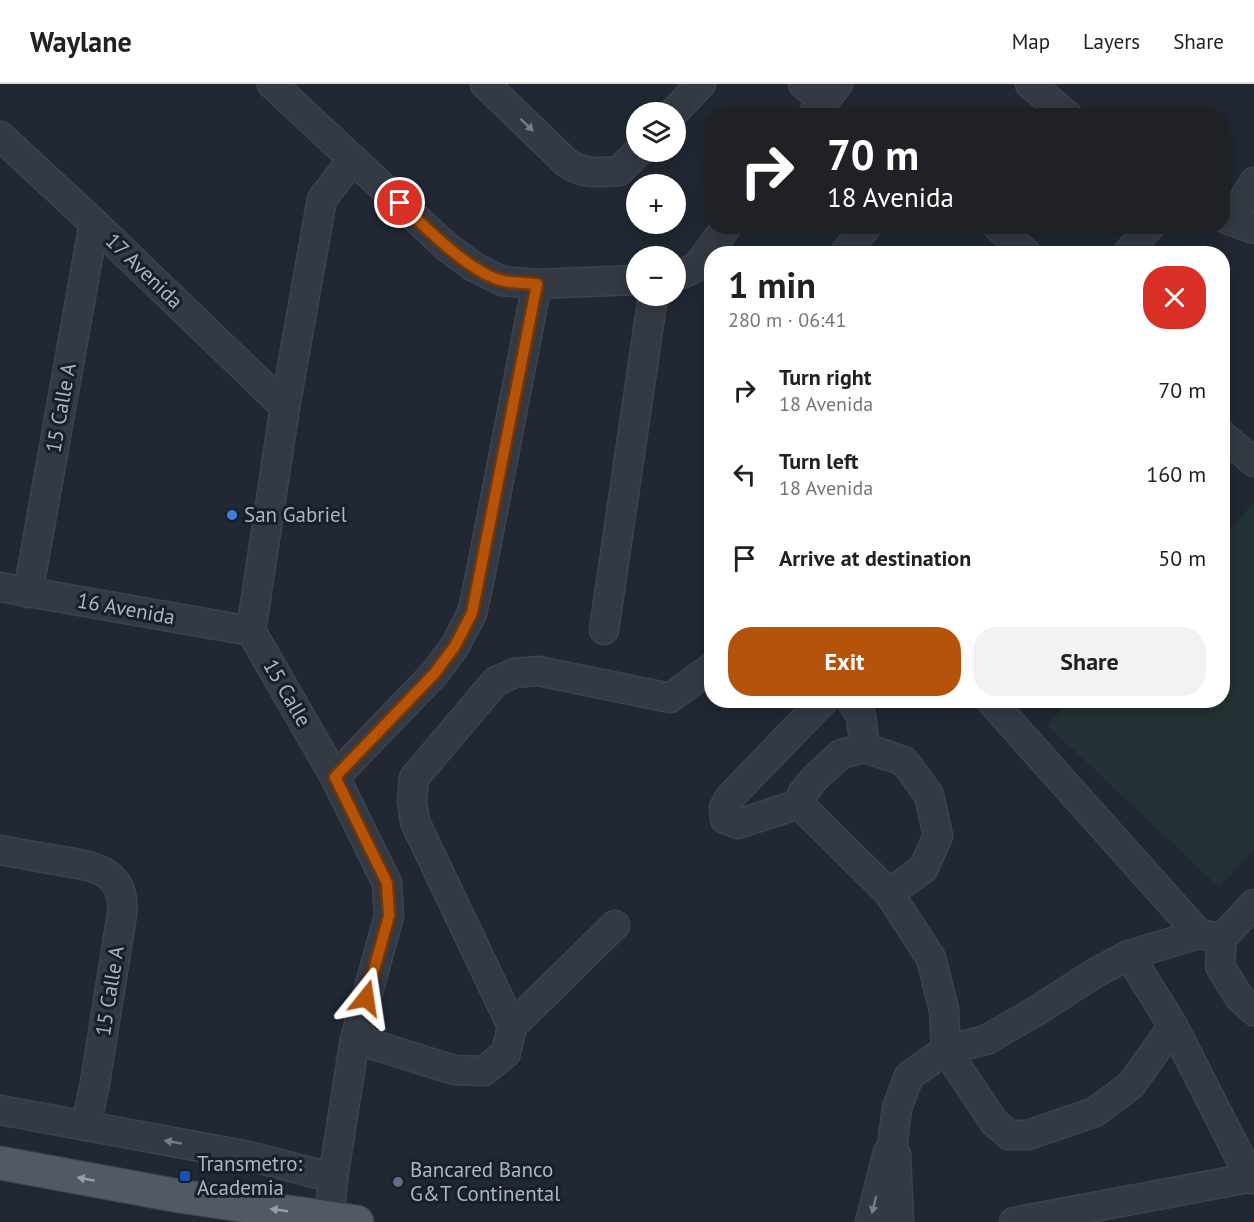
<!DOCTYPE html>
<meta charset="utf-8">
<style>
:root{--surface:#fff;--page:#f2f2f2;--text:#202124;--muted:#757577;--line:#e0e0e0;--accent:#b45309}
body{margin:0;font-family:"PT Sans",sans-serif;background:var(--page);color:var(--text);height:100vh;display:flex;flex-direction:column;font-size:22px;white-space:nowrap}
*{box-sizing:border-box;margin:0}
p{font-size:20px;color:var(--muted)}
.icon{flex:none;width:33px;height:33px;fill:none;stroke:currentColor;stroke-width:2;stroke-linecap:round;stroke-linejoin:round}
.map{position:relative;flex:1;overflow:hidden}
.sheet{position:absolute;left:704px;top:162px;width:526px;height:462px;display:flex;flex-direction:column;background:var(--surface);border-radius:24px;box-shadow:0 3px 15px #0003}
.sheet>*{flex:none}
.hud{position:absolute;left:704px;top:24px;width:526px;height:126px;border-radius:24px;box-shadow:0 3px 15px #0003;background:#202124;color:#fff;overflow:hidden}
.controls{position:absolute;left:626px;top:18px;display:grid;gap:12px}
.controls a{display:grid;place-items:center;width:60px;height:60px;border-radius:50%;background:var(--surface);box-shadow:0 3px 15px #0003;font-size:30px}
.pin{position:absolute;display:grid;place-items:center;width:51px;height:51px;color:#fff;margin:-26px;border:3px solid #fff;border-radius:50%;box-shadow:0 2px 6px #0007}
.me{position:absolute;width:66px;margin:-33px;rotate:15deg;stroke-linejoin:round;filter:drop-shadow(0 0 4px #0008)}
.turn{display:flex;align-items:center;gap:21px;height:126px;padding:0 24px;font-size:27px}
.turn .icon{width:78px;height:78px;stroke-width:2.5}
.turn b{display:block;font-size:42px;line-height:51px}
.round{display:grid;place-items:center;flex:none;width:63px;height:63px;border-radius:24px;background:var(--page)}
.head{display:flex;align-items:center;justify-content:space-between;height:102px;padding:0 24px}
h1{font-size:36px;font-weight:600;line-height:45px}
.cta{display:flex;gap:12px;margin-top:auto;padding:12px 24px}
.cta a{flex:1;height:69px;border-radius:24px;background:var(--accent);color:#fff;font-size:24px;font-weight:600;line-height:69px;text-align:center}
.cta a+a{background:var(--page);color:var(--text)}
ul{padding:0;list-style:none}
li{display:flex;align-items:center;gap:18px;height:84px;padding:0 24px}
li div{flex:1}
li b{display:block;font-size:22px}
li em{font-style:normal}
header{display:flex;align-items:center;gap:36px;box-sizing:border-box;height:84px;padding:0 30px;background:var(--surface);border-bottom:2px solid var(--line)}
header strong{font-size:28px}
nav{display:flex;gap:33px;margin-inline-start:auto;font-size:21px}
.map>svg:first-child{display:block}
.green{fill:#233234}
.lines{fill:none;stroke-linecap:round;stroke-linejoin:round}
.minor-casing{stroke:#3d434d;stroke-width:31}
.major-casing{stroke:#3d434d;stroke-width:35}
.minor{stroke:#343a44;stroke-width:28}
.major{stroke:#525964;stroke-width:33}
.oneway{fill:#777e89}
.oneway2{fill:#979eaa}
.route-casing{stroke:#753606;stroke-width:15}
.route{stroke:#b45309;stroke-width:10}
.shop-dot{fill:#3f7fe0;stroke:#191f28;stroke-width:2}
.transit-dot{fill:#1a4fb4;stroke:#191f28;stroke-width:2}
.service-dot{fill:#5c6f8a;stroke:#191f28;stroke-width:2}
.labels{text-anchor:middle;stroke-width:6;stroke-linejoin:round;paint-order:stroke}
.street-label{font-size:21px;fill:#aeb5c1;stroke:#191f28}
.poi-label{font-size:21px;fill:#aeb5c1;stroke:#191f28;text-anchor:start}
</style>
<header>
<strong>Waylane</strong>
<nav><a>Map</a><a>Layers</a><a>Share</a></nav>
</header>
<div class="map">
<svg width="1254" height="1138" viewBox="0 0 1254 1138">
<rect width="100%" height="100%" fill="#212833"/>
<path class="green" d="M 1254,419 L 1254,766 L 1219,803 L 1047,641 L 1070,617 L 1222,616 L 1223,453 Z"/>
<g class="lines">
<defs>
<g id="minor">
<path d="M 272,0 L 447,163 L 474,183 L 502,197 L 537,200 L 636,196"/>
<path d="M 485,0 L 567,79 C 584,91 600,88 619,87 L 638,68"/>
<path d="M 803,0 L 823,17"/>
<path d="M 1030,0 L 1068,32"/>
<path d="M 674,28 L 701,0"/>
<path d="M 812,32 L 838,0"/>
<path d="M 0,52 L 94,139 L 285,323"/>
<path d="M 1222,133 L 1254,145"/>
<path d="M 1231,137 L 1254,98"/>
<path d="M 997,142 L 1027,170"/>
<path d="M 844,170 L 867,142"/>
<path d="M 1127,170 L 1150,142"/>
<path d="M 675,193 L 697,183 L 727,142"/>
<path d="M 1222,351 L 1254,378"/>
<path d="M 0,503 L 251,547"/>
<path d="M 28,509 L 94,139"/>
<path d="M 604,546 L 653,212"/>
<path d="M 851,616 L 861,632 L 865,664"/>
<path d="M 990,616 L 1199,850"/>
<path d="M 335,693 L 434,590 L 455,562 L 472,529 L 480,493 L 537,200"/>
<path d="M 799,720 L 738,740 L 725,735 L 724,724 L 730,713 L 824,616"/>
<path d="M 0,766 C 19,769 37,773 56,776 C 90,782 126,784 122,830 L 95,999 L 86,1042"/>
<path d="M 889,809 L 923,785 L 938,752 L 929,711 L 904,677 L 865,664 L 841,670 L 814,695 L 802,710 L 799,720 L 889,809 L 931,874 L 944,926 L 946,966 L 994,1038 L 1009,1051 L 1028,1051 L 1095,1028 L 1131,1001 L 1173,942"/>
<path d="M 1222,854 L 1220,882 L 1239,913 L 1254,927"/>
<path d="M 1129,871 L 1173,942 L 1251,1095"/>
<path d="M 512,942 L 615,841"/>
<path d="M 355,955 L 454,986 L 484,987 L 506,969 L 512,942 L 415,738 L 412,717 L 414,694 L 496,597 L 515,589 L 538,587 L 670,614 L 711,584"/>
<path d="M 0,1026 L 249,1072 L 333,1094"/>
<path d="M 896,1071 L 899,1138"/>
<path d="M 329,1138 L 333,1094 L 355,955 L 389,832 L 387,799 L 335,693 L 251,547 L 285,323 L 322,115 L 353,75"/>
<path d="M 870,1138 L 888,1068 L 892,1064 L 897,1024 L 909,992 L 946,966 L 986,956 L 1038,926 L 1095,889 L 1129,871 L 1199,850 L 1222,854 L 1254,820"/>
<path d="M 1014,1138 L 1254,1093"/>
</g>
<path id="major" d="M 0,1079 L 179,1112 L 357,1138"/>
</defs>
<use href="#minor" class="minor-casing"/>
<use href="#major" class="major-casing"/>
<use href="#minor" class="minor"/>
<use href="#major" class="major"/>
</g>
<defs><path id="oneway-solid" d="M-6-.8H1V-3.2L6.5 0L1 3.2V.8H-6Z" transform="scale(1.5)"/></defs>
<g class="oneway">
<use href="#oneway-solid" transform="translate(527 41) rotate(44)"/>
<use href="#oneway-solid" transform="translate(173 1058) rotate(-170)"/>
<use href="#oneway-solid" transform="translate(874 1121) rotate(104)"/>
</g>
<g class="oneway2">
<use href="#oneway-solid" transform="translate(86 1095) rotate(-170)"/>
<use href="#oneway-solid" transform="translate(279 1126) rotate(-172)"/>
</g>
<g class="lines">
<defs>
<path id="route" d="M 366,914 L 389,832 L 387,799 L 335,693 L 434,590 L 455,562 L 472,529 L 537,200 C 526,199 514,199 504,197 C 472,191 424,142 400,119"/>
</defs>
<use href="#route" class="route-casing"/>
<use href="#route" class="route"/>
</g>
<circle class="shop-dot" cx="232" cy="431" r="6"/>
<rect class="transit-dot" x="179" y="1086" width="12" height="12" rx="3"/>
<circle class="service-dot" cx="398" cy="1098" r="6"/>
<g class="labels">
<g class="street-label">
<text transform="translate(144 187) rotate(44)" y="7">17 Avenida</text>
<text transform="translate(61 324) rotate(-80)" y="7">15 Calle A</text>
<text transform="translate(126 525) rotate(10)" y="7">16 Avenida</text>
<text transform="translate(287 609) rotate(60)" y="7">15 Calle</text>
<text transform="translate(110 907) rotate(-81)" y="7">15 Calle A</text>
</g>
<g class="poi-label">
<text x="244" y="438">San Gabriel</text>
<text x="197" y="1087">Transmetro:<tspan x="197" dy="24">Academia</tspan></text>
<text x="410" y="1093">Bancared Banco<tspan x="410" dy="24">G&amp;T Continental</tspan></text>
</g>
</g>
</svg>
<div class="controls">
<a><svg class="icon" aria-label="layers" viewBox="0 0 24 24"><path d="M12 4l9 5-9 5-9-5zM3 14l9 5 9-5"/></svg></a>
<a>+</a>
<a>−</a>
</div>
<div class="pin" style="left:400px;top:119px;background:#d93025"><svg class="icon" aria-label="arrive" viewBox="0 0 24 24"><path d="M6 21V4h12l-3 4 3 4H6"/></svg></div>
<svg class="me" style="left:366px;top:914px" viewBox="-20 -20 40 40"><path d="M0-17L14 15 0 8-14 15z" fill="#b45309" stroke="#fff" stroke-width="4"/></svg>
<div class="hud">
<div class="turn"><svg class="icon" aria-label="right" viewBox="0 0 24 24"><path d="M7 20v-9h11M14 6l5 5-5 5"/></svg><div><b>70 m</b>18 Avenida</div></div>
</div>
<section class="sheet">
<div class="head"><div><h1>1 min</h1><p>280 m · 06:41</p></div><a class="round" style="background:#d93025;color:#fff"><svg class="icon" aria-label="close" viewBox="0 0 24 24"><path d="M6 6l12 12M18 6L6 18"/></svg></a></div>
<ul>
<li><svg class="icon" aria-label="right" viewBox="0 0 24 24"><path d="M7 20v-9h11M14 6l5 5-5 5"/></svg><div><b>Turn right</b><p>18 Avenida</p></div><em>70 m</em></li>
<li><svg class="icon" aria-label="left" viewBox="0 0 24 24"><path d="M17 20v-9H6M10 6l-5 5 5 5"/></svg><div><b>Turn left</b><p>18 Avenida</p></div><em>160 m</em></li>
<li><svg class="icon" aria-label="arrive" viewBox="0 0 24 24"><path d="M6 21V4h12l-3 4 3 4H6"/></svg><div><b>Arrive at destination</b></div><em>50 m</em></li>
</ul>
<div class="cta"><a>Exit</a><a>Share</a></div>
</section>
</div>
